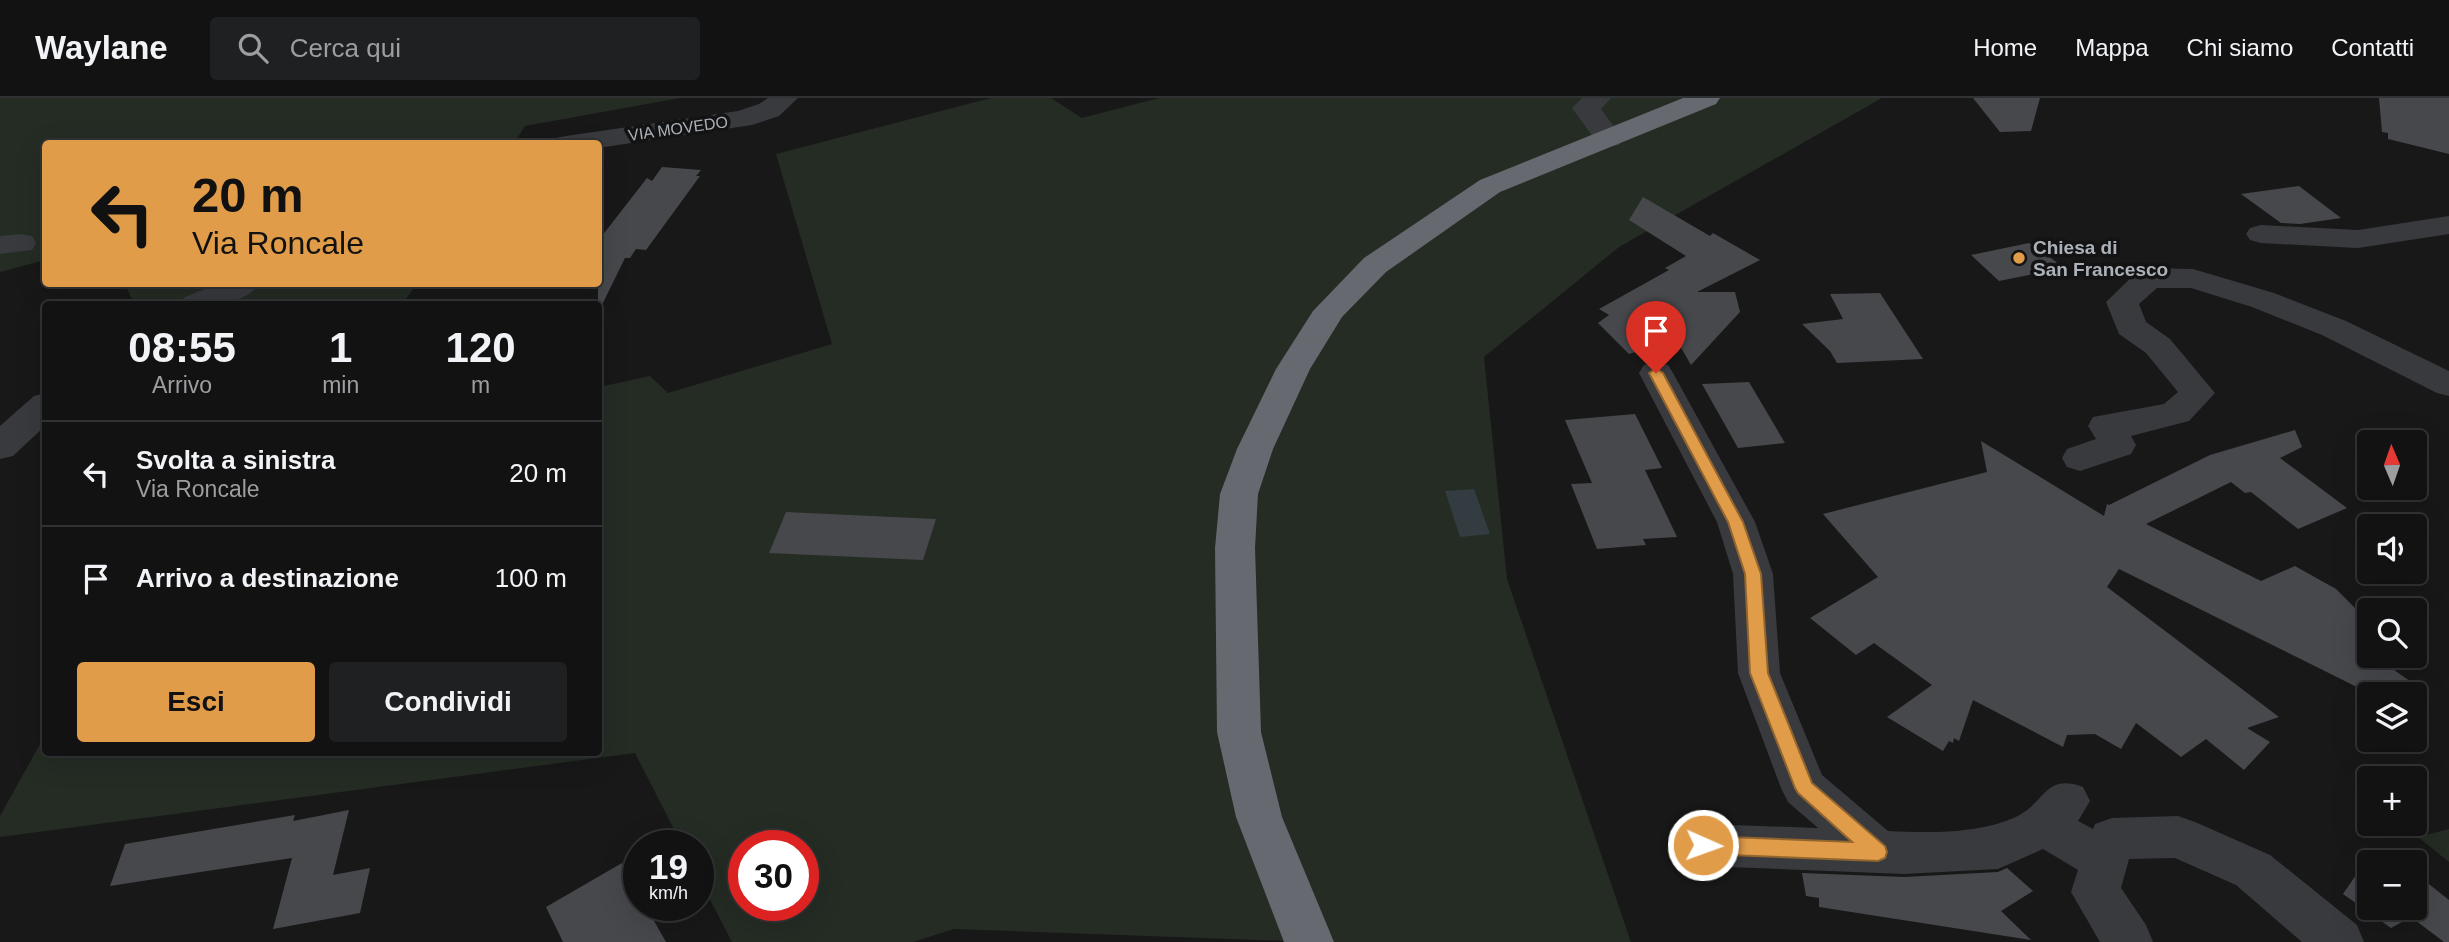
<!DOCTYPE html>
<html lang="it">
<meta charset="utf-8">
<style>
:root{--surface:#121213;--page:#1f2021;--text:#f1f3f6;--muted:#9c9ea0;--line:#313233;--accent:#e09c49}
body{margin:0;font-family:Helvetica,sans-serif;background:var(--page);color:var(--text);height:100vh;display:flex;flex-direction:column;font-size:26px;white-space:nowrap}
*{box-sizing:border-box;margin:0}
p{font-size:23px;color:var(--muted)}
.icon{flex:none;width:38px;height:38px;fill:none;stroke:currentColor;stroke-width:2;stroke-linecap:round;stroke-linejoin:round}
.map{position:relative;flex:1;overflow:hidden}
.side{position:absolute;left:42px;top:203px;width:560px;height:455px;display:flex;flex-direction:column;background:var(--surface);border-radius:7px;box-shadow:0 7px 28px #0002,0 0 0 2px var(--line)}
.side>*{flex:none}
.guide{position:absolute;left:42px;top:42px;width:560px;height:147px;border-radius:7px;box-shadow:0 7px 28px #0002,0 0 0 2px var(--line);background:#e09c49;color:#111;overflow:hidden}
.needle{width:46px;rotate:358deg}
.fabs{position:absolute;left:2357px;top:332px;display:grid;gap:14px}
.fabs a{display:grid;place-items:center;width:70px;height:70px;border-radius:7px;background:var(--surface);box-shadow:0 7px 28px #0002,0 0 0 2px var(--line);font-size:35px}
.speed{position:absolute;left:623px;top:732px;display:flex;gap:14px;font-size:35px;font-weight:700;text-align:center}
.speed>*{display:grid;place-content:center;width:91px;height:91px;border-radius:50%;background:var(--surface);box-shadow:0 7px 28px #0002,0 0 0 2px var(--line);line-height:1}
.speed small{font-size:18px;font-weight:400}
.speed .limit{border:10px solid #d22;background:#fff;color:#111}
.pin{position:absolute;display:grid;place-items:center;width:60px;height:60px;color:#fff;margin:-72px -30px;border-radius:50% 50% 50% 0;rotate:-45deg;box-shadow:0 0 7px #0007}
.pin .icon{rotate:45deg}
.me{position:absolute;width:77px;margin:-38px;rotate:92deg;stroke-linejoin:round;filter:drop-shadow(0 0 5px #0008)}
.turn{display:flex;align-items:center;gap:24px;height:147px;padding:0 35px;font-size:32px}
.turn .icon{width:91px;height:91px;stroke-width:2.5}
.turn b{display:block;font-size:49px;line-height:60px}
.eta{display:flex;justify-content:space-evenly;align-items:center;height:119px;text-align:center}
.eta b{font-size:42px;font-weight:600;line-height:49px}
.cta{display:flex;gap:14px;margin-top:auto;padding:14px 35px}
.cta a{flex:1;height:80px;border-radius:7px;background:var(--accent);color:#111;font-size:28px;font-weight:600;line-height:80px;text-align:center}
.cta a+a{background:var(--page);color:var(--text)}
ul{padding:0;list-style:none}
li{display:flex;align-items:center;gap:21px;height:105px;padding:0 35px;border-top:2px solid var(--line)}
li div{flex:1}
li b{display:block;font-size:26px}
li em{font-style:normal}
header{display:flex;align-items:center;gap:42px;box-sizing:border-box;height:98px;padding:0 35px;background:var(--surface);border-bottom:2px solid var(--line)}
header strong{font-size:33px}
nav{display:flex;gap:38px;margin-inline-start:auto;font-size:24px}
.search{width:490px;height:63px;background:var(--page);display:flex;align-items:center;gap:18px;box-sizing:border-box;padding:0 24px;border-radius:7px;color:var(--muted);font-size:26px}
.map>svg:first-child{display:block}
.green{fill:#242c24;fill-rule:evenodd}
.water{fill:#323c41}
.building{fill:#47484c}
.lines{fill:none;stroke-linecap:round;stroke-linejoin:round}
.minor{fill:#393a3e;fill-rule:evenodd}
.highway{fill:#66696f;fill-rule:evenodd}
.route{fill:#e09c49;stroke:#92652f;stroke-width:2}
.poi-dot{fill:#e09c49;stroke:#131314;stroke-width:2.5}
.labels{text-anchor:middle;stroke-width:7;stroke-linejoin:round;paint-order:stroke}
.far-street-label{font-size:16px;fill:#abb1b8;stroke:#131314}
.poi-label{font-size:19px;font-weight:bold;fill:#abb1b8;stroke:#131314;text-anchor:start}
</style>
<header>
<strong>Waylane</strong>
<div class="search"><svg class="icon" aria-label="search" viewBox="0 0 24 24"><circle cx="10" cy="10" r="6"/><path d="M15 15l6 6"/></svg>Cerca qui</div>
<nav><a>Home</a><a>Mappa</a><a>Chi siamo</a><a>Contatti</a></nav>
</header>
<div class="map">
<svg width="2449" height="844" viewBox="0 0 2449 844">
<rect width="100%" height="100%" fill="#181819"/>
<g class="green">
<path d="M 0,0 L 680,0 L 525,28 L 514,45 L 46,46 L 45,162 L 0,174 Z"/>
<path d="M 991,0 L 1051,0 L 1082,20 L 1159,0 L 1882,0 L 1619,149 L 1484,259 L 1507,481 L 1631,844 L 1317,844 L 954,831 L 913,844 L 732,844 L 698,779 L 698,747 L 682,747 L 635,655 L 0,739 L 0,718 L 45,637 L 46,654 L 598,654 L 599,289 L 650,278 L 668,295 L 832,246 L 776,56 ZM 744,747 L 803,747 L 803,807 L 744,807 Z"/>
<path d="M 125,186 L 417,186 L 402,206 L 134,206 Z"/>
<path d="M 2449,731 L 2449,764 L 2418,739 Z"/>
</g>
<path class="water" d="M 1474,391 L 1490,436 L 1460,439 L 1445,393 Z"/>
<g class="building">
<path d="M 1973,0 L 2040,0 L 2031,33 L 2000,34 Z"/>
<path d="M 2379,0 L 2449,0 L 2449,56 L 2388,41 L 2388,35 L 2382,34 Z"/>
<path d="M 662,69 L 701,72 L 696,78 L 700,78 L 646,152 L 636,151 L 630,160 L 625,160 L 598,215 L 598,143 L 647,80 L 652,83 Z"/>
<path d="M 2299,88 L 2341,120 L 2300,126 L 2281,125 L 2241,96 Z"/>
<path d="M 1643,99 L 1710,138 L 1713,135 L 1760,162 L 1697,194 L 1735,194 L 1740,214 L 1691,267 L 1676,241 L 1629,256 L 1598,225 L 1609,217 L 1599,211 L 1669,172 L 1665,170 L 1686,158 L 1629,122 Z"/>
<path d="M 2029,145 L 2065,170 L 1999,183 L 1971,157 Z"/>
<path d="M 1880,195 L 1923,261 L 1837,265 L 1830,253 L 1802,226 L 1843,221 L 1830,196 Z"/>
<path d="M 1749,284 L 1785,345 L 1738,350 L 1702,286 Z"/>
<path d="M 1635,316 L 1662,370 L 1645,372 L 1677,439 L 1643,441 L 1646,447 L 1597,451 L 1571,386 L 1592,385 L 1565,322 Z"/>
<path d="M 2295,332 L 2302,349 L 2280,360 L 2347,410 L 2298,431 L 2251,394 L 2245,395 L 2231,384 L 2146,426 L 2261,483 L 2295,468 L 2336,491 L 2370,525 L 2370,558 L 2374,558 L 2430,597 L 2373,597 L 2119,471 L 2107,489 L 2279,619 L 2247,630 L 2270,644 L 2244,672 L 2206,641 L 2181,659 L 2136,625 L 2121,651 L 2095,636 L 2067,637 L 2063,649 L 1973,602 L 1959,643 L 1954,640 L 1953,645 L 1949,643 L 1943,653 L 1887,619 L 1932,587 L 1874,545 L 1856,557 L 1810,520 L 1878,479 L 1823,416 L 1987,374 L 1981,343 L 2104,418 L 2107,406 L 2109,407 L 2210,357 Z"/>
<path d="M 786,414 L 936,421 L 923,462 L 769,455 Z"/>
<path d="M 349,712 L 333,777 L 370,770 L 360,815 L 273,831 L 292,760 L 110,788 L 125,746 L 295,717 L 293,723 Z"/>
<path d="M 2371,755 L 2386,765 L 2370,765 L 2370,810 L 2415,810 L 2415,775 L 2449,802 L 2449,844 L 2444,844 L 2411,819 L 2391,830 L 2343,796 Z"/>
<path d="M 622,765 L 639,796 L 639,807 L 645,807 L 666,844 L 563,844 L 546,809 Z"/>
<path d="M 2007,770 L 2033,793 L 2001,813 L 2031,842 L 1819,809 L 1819,800 L 1806,798 L 1802,775 L 1904,779 L 1998,774 Z"/>
</g>
<g class="lines">
<g class="minor">
<path d="M 768,0 L 798,0 L 779,18 L 752,27 L 598,50 L 598,46 L 552,46 L 556,40 L 566,38 L 738,13 L 759,6 Z"/>
<path d="M 1582,0 L 1611,0 L 1601,11 L 1623,41 L 1619,47 L 1609,49 L 1599,47 L 1572,10 Z"/>
<path d="M 2449,118 L 2449,136 L 2358,150 L 2261,145 L 2250,142 L 2246,136 L 2250,130 L 2261,127 L 2358,132 Z"/>
<path d="M 21,136 L 32,138 L 36,145 L 32,152 L 0,156 L 0,138 Z"/>
<path d="M 2149,170 L 2193,171 L 2274,195 L 2346,223 L 2449,273 L 2449,298 L 2437,295 L 2322,237 L 2252,209 L 2191,190 L 2157,190 L 2139,206 L 2146,224 L 2170,241 L 2215,295 L 2189,323 L 2131,338 L 2136,347 L 2131,356 L 2080,373 L 2067,369 L 2062,360 L 2067,351 L 2096,341 L 2088,328 L 2093,319 L 2164,306 L 2178,294 L 2146,255 L 2119,236 L 2106,204 L 2138,173 Z"/>
<path d="M 217,186 L 259,186 C 243,209 204,208 180,206 L 185,199 Z"/>
<path d="M 1656,264 L 1668,267 L 1673,275 L 1755,424 L 1773,476 L 1780,575 L 1822,677 L 1888,733 C 1929,735 1979,736 2016,719 C 2046,705 2044,675 2083,689 L 2090,703 L 2078,723 L 2093,731 L 2095,726 L 2112,720 L 2178,718 L 2195,724 L 2270,757 L 2357,827 L 2364,844 L 2302,844 L 2236,787 L 2175,760 L 2129,761 L 2121,790 L 2146,827 L 2153,844 L 2100,844 L 2071,794 L 2078,772 L 2043,751 L 1998,771 L 1904,776 L 1703,768 L 1686,762 L 1679,747 L 1686,732 L 1703,726 L 1818,730 L 1788,704 L 1781,690 L 1738,575 L 1733,476 L 1717,424 L 1639,275 L 1644,267 Z"/>
<path d="M 46,295 L 46,327 L 13,358 L 0,361 L 0,328 L 34,298 Z"/>
</g>
<path class="highway" d="M 1683,0 L 1720,0 L 1716,6 L 1500,94 L 1386,174 L 1342,219 L 1310,271 L 1273,351 L 1258,396 L 1255,450 L 1261,634 L 1282,719 L 1334,844 L 1284,844 L 1236,719 L 1217,634 L 1215,450 L 1220,396 L 1237,351 L 1276,271 L 1313,213 L 1364,160 L 1480,82 Z"/>
</g>
<path class="route" d="M 1656,270 L 1663,275 L 1743,424 L 1761,476 L 1768,575 L 1812,685 L 1885,748 L 1887,754 L 1885,760 L 1878,763 L 1703,756 L 1696,753 L 1693,747 L 1696,741 L 1703,738 L 1852,744 L 1798,695 L 1795,690 L 1750,575 L 1745,476 L 1728,424 L 1649,275 Z"/>
<circle class="poi-dot" cx="2019" cy="160" r="7"/>
<g class="labels">
<g class="far-street-label">
<text transform="translate(678 30) rotate(-8)" y="6">VIA MOVEDO</text>
</g>
<g class="poi-label">
<text x="2033" y="156">Chiesa di<tspan x="2033" dy="22">San Francesco</tspan></text>
</g>
</g>
</svg>
<div class="fabs">
<a><svg class="needle" viewBox="-14 -14 28 28"><path d="M0-13l5 13h-10z" fill="#e53935"/><path d="M0 13l5-13h-10z" fill="#9c9ea0"/></svg></a>
<a><svg class="icon" aria-label="sound" viewBox="0 0 24 24"><path d="M4 9h4l5-4v14l-5-4H4zM17 9q2 3 0 6"/></svg></a>
<a><svg class="icon" aria-label="search" viewBox="0 0 24 24"><circle cx="10" cy="10" r="6"/><path d="M15 15l6 6"/></svg></a>
<a><svg class="icon" aria-label="layers" viewBox="0 0 24 24"><path d="M12 4l9 5-9 5-9-5zM3 14l9 5 9-5"/></svg></a>
<a>+</a>
<a>−</a>
</div>
<div class="speed"><div>19<small>km/h</small></div><div class="limit">30</div></div>
<div class="pin" style="left:1656px;top:275px;background:#d93025"><svg class="icon" aria-label="arrive" viewBox="0 0 24 24"><path d="M6 21V4h12l-3 4 3 4H6"/></svg></div>
<svg class="me" style="left:1703px;top:747px" viewBox="-20 -20 40 40"><circle r="17" fill="#e09c49" stroke="#fff" stroke-width="3"/><path d="M0-11L8 9 0 5-8 9z" fill="#fff"/></svg>
<div class="guide">
<div class="turn"><svg class="icon" aria-label="left" viewBox="0 0 24 24"><path d="M17 20v-9H6M10 6l-5 5 5 5"/></svg><div><b>20 m</b>Via Roncale</div></div>
</div>
<section class="side">
<div class="eta">
<div><b>08:55</b><p>Arrivo</p></div>
<div><b>1</b><p>min</p></div>
<div><b>120</b><p>m</p></div>
</div>
<ul>
<li><svg class="icon" aria-label="left" viewBox="0 0 24 24"><path d="M17 20v-9H6M10 6l-5 5 5 5"/></svg><div><b>Svolta a sinistra</b><p>Via Roncale</p></div><em>20 m</em></li>
<li><svg class="icon" aria-label="arrive" viewBox="0 0 24 24"><path d="M6 21V4h12l-3 4 3 4H6"/></svg><div><b>Arrivo a destinazione</b></div><em>100 m</em></li>
</ul>
<div class="cta"><a>Esci</a><a>Condividi</a></div>
</section>
</div>
